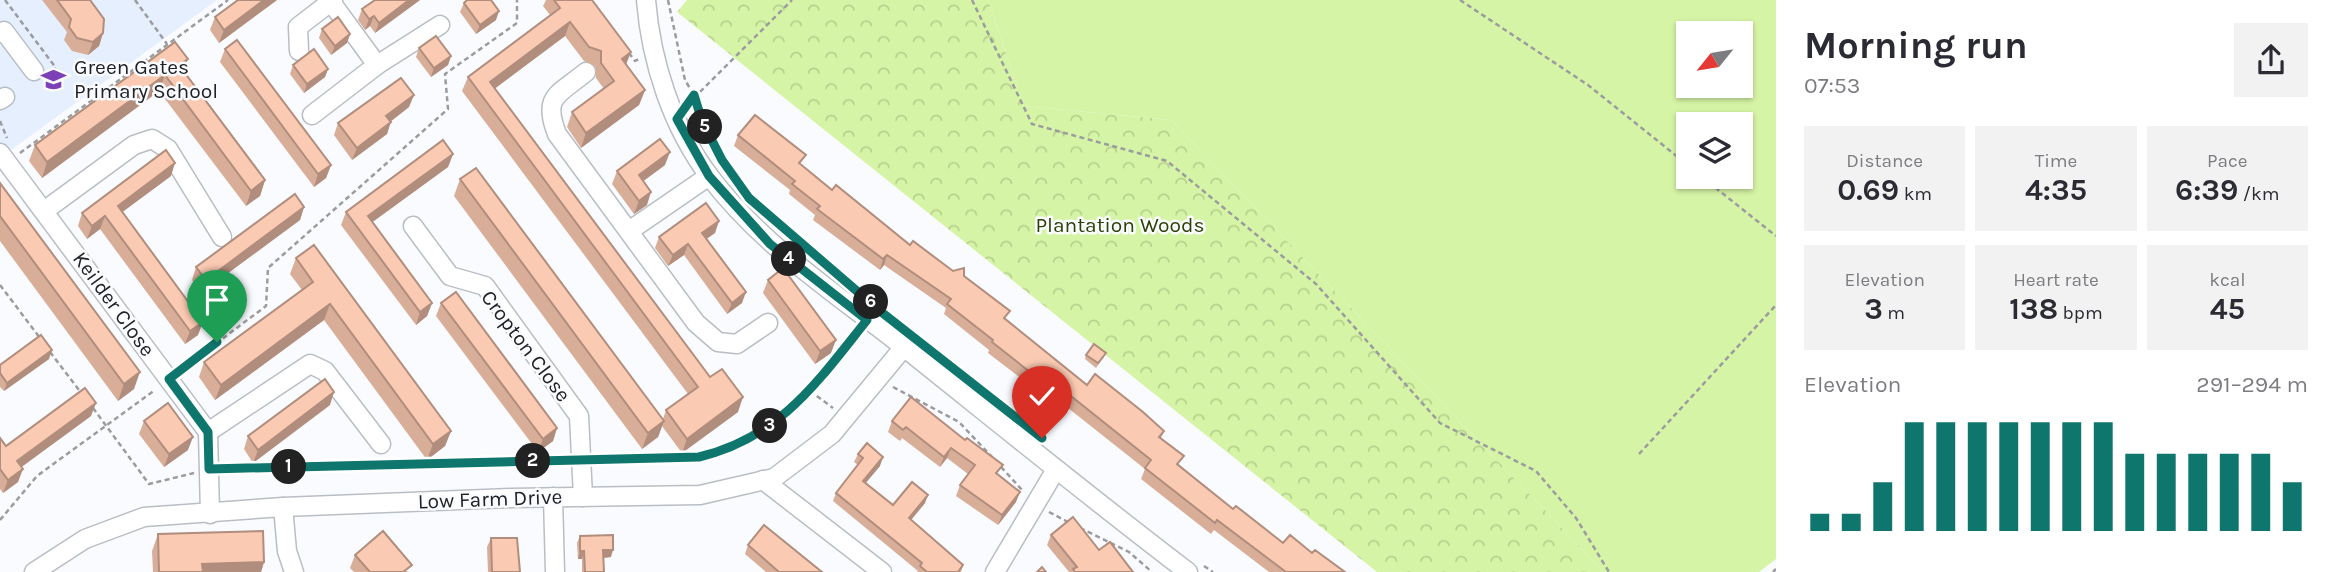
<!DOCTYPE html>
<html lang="en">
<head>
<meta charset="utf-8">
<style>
	:root { --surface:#fff; --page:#f2f2f3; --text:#2b2b33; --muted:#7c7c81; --accent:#0f766e }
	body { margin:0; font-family:Karla,sans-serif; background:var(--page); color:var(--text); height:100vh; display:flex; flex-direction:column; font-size:26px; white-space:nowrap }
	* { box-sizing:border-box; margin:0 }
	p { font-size:23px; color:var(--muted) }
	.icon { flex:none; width:38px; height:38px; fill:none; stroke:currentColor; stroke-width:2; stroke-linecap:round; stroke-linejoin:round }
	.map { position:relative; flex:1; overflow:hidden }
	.side { display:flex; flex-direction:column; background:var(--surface); width:560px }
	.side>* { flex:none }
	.needle { width:46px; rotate:240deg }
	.controls { position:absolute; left:1676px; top:21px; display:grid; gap:14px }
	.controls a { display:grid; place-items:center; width:77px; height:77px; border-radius:0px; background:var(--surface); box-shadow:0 2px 5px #0004; font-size:35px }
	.pin { position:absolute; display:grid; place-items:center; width:60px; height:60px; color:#fff; margin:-72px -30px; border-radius:50% 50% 50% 0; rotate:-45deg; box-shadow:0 0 7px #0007 }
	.pin .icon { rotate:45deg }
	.km { position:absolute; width:35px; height:35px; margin:-18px; border-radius:50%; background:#222; color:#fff; font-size:19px; line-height:35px; text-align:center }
	.round { display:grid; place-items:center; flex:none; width:74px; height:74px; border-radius:0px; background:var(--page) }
	.headline { display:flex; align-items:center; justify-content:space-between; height:119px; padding:0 28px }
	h1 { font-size:38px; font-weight:700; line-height:52px }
	.figures { display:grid; grid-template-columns:repeat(3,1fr); gap:10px; height:119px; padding:7px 28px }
	.figures div { display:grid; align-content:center; border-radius:0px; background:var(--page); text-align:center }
	.figures b { font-size:30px; font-weight:700 }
	.figures small { font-size:19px; font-weight:400 }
	.figures p { font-size:19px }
	.chart { height:196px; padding:14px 28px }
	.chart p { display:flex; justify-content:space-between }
	.chart svg { width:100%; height:126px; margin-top:7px; stroke:var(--accent); stroke-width:6 }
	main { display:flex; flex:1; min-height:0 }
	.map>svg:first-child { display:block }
</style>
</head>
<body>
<main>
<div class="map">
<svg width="1776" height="572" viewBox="0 0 1776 572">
	<defs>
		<pattern id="forest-crowns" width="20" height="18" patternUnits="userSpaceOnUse" patternTransform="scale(1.75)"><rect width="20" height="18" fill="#d6f4a5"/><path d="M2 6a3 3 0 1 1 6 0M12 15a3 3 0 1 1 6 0" fill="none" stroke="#b7d18e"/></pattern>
	</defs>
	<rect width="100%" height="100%" fill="#f9fbfe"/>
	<path fill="#e5effd" d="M0 0H217L0 158Z"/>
	<path fill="#d6f4a5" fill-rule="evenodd" d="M988 0H1776V559L1759 572H1604L1171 120 1024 106ZM1689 33H1741V86H1689ZM1689 124H1741V177H1689Z"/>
	<path fill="url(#forest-crowns)" d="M687 0H988L1024 106 1171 120 1604 572H1377L677 12Z"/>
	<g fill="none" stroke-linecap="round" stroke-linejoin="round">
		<defs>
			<g id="minor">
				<path d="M646 0C651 62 672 127 710 177 763 247 837 294 905 348 999 423 1092 499 1188 572"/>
				<path d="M331 2 377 65 440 25"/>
				<path d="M0 33 4 31 34 71"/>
				<path d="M299 51 298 27 333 0"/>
				<path d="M586 72C558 95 542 96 557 134L696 323 718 342 737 344 768 323"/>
				<path d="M0 100 5 97"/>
				<path d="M312 115 377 65"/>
				<path d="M0 153 208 432 210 514"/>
				<path d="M44 211 134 145 152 139 168 149 222 237"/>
				<path d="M413 226 450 276 485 286 579 416 583 497"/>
				<path d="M629 231 709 176"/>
				<path d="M208 432 310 364 325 371 381 444"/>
				<path d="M763 480 882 572"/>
				<path d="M553 497 555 572"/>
				<path d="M283 507 287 551 294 572"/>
				<path d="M34 572 85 539 144 517 283 507 512 498 700 495 774 478 832 434 904 347"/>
				<path d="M995 572 1055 471"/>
			</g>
		</defs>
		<use href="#minor" stroke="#b9bec5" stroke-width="21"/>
		<g stroke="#9a9c9f" stroke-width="2.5" stroke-dasharray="5 3.5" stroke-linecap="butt">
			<path d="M5 0 56 68 51 72"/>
			<path d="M135 0 167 44"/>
			<path d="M668 0 685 80 694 95 702 121 737 181"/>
			<path d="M972 0 1032 124 1167 161 1316 284 1440 423 1536 471 1576 518 1609 572"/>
			<path d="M1460 0 1588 85 1689 166"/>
			<path d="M629 53 635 61 639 59"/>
			<path d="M688 104 792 0"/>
			<path d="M0 121 7 138"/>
			<path d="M20 153 228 0"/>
			<path d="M1702 177 1776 236"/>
			<path d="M768 214 827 265"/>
			<path d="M0 285 40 338"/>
			<path d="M50 352 82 394"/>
			<path d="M182 369 266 306 268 268 448 109 445 74 517 23V0"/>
			<path d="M893 387 959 422 992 457"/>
			<path d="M810 391 833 408"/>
			<path d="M93 408 149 484 194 473"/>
			<path d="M1639 454 1776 305"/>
			<path d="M599 459C632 458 669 462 702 456 773 444 815 384 858 331"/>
			<path d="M1001 467 1023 491"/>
			<path d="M225 469 564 460"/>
			<path d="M1049 512 1068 522"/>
			<path d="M0 520 37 476 155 390"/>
			<path d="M1080 528 1129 552 1152 572"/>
			<path d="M1204 566 1213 572"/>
			<path d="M1773 572 1776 569"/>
		</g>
		<use href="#minor" stroke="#fff" stroke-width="18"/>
	</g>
	<g fill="#d8ae99">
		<path d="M42 0H90L103 33 99 46 88 55 72 51 64 40 67 32Z"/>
		<path d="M238 0H277L219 43 210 30 215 17Z"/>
		<path d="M375 0H420L375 33 370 26 365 30 358 20 362 9Z"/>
		<path d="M546 0H592L631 52 626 65 645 90 639 105 581 148 567 127 572 112 604 89 596 78 595 66 584 61 565 36 495 88 710 377 738 412 682 453 662 426 658 437 642 449 454 196 460 179 663 419 666 410 688 394 462 91 468 77 550 15 543 6Z"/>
		<path d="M464 3 496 20 476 34 460 12Z"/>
		<path d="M322 29 350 34 347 43 331 55 319 38Z"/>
		<path d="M175 42 183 71 265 180 260 196 246 206 159 91 42 178 29 161 35 145Z"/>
		<path d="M419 48 451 56 448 65 431 77 416 57Z"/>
		<path d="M225 49 331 165 326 178 314 187 220 62Z"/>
		<path d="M293 65 328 69 325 77 304 93 290 74Z"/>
		<path d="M409 107 390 122 387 134 352 160 334 135 338 123Z"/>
		<path d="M738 135 802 165 832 190 910 245 953 271 964 276 1006 320 1087 385 1164 431 1161 438 1180 466 1233 509 1283 543 1312 553 1345 572H1269L1214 530 1211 534 1141 479 1145 469 1063 404 1060 408 988 353 989 350 944 314 946 308 884 265 880 270 813 220 815 215 789 194 790 190 734 146Z"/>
		<path d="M453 154 448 167 372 222 432 303 427 316 416 325 341 225 346 212Z"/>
		<path d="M665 165 643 181 647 205 634 214 612 184 617 171Z"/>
		<path d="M171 176 122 212 198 335 185 344 100 229 87 239 78 226 82 213Z"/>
		<path d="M0 183 134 389 118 401 0 241Z"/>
		<path d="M304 207 300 220 201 293 192 280 196 267Z"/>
		<path d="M715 233 706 239 742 303 727 314 684 255 668 266 655 248 659 237Z"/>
		<path d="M296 258 451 431 445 446 427 460 324 320 215 400 199 377 204 362 302 290 290 274Z"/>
		<path d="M768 280 831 353 815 364 763 293Z"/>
		<path d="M441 303 557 428 553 441 538 452 436 316Z"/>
		<path d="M1086 355 1104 357 1096 368 1085 359Z"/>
		<path d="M49 359 4 391 0 387V365Z"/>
		<path d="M911 397 999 475 1016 502 998 525 956 496 960 485 968 474 947 458 940 467 902 438 900 441 888 432 892 421Z"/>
		<path d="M330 405 253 463 244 449 248 436Z"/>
		<path d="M91 416 21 467 18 482 3 493 0 489V438L6 446Z"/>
		<path d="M144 421 188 450 164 467 139 434Z"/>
		<path d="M858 454 880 466 865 483 893 505 925 503 911 520 963 565 961 572H917L918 571 833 501 836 493 858 465 854 462Z"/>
		<path d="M158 534 264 562 261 572H153L152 551Z"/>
		<path d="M1051 535 1099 550 1133 572H1069L1047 545Z"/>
		<path d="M580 536 611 557 604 558V572H582V559H578L577 543Z"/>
		<path d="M491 538 520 572H488L487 547Z"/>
		<path d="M748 545 822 572H766L745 554Z"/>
		<path d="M355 555 409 572H354L350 568Z"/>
	</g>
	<g fill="#b08d7d">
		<path d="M264 0H277L219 43 224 30Z"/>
		<path d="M409 0H420L375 33 379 23Z"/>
		<path d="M499 11 496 20 476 34 480 25Z"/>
		<path d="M374 16 370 26 365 30 369 19Z"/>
		<path d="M570 22 565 36 485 96 490 82Z"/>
		<path d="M103 33 99 46 88 55 93 42Z"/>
		<path d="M350 34 347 43 331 55 335 46Z"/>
		<path d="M631 52 625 66 622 59Z"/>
		<path d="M451 56 448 65 431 77 434 68Z"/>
		<path d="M188 59 182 74 179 65Z"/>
		<path d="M328 69 325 77 304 93 307 84Z"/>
		<path d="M165 75 159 91 42 178 47 162Z"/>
		<path d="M645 90 639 105 581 148 586 133Z"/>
		<path d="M414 95 409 107 382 128 386 116Z"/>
		<path d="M391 122 387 134 352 160 357 148Z"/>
		<path d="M670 152 665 165 634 188 639 175Z"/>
		<path d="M453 154 448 167 363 229 368 216Z"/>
		<path d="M175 163 171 176 113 219 118 206Z"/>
		<path d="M331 165 326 178 314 187 318 174Z"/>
		<path d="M265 180 260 196 246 206 251 191Z"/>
		<path d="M651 192 647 205 634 214 639 201Z"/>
		<path d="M304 207 300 220 201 293 206 280Z"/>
		<path d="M105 216 100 229 87 239 92 226Z"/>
		<path d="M719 221 715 233 698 245 702 233Z"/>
		<path d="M688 244 684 255 668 266 673 255Z"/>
		<path d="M887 255 884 265 880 270 883 259Z"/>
		<path d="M746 292 742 303 727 314 732 303Z"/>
		<path d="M432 303 427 316 416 325 420 312Z"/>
		<path d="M330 304 324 320 215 400 221 385Z"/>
		<path d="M203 322 198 335 185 344 190 331Z"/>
		<path d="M836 340 831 353 815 364 820 351Z"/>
		<path d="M52 350 49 359 4 391 7 383Z"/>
		<path d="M140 372 134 389 118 401 124 384Z"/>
		<path d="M334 392 330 405 253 463 258 450Z"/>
		<path d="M1067 393 1063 404 1060 408 1063 398Z"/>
		<path d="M743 397 738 412 682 453 687 439Z"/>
		<path d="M96 403 91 416 12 474 17 461Z"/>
		<path d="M664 421 658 437 642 449 648 433Z"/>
		<path d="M557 428 553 441 538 452 543 439Z"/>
		<path d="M451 431 445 446 427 460 433 444Z"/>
		<path d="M193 437 188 450 164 467 169 454Z"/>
		<path d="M951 448 947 458 940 467 944 457Z"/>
		<path d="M883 457 880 466 860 490 863 481Z"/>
		<path d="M23 469 18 482 3 493 8 480Z"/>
		<path d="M1020 492 1016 502 998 525 1002 515Z"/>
		<path d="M928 495 925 503 906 526 909 518Z"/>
		<path d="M603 550H613L611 557 601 558Z"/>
		<path d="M580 551H584L582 559H578Z"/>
		<path d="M264 562 261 572H200L202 564Z"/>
	</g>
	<g fill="#fbcab2" stroke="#b08d7d" stroke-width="2">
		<path d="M57 0H90L104 19 103 33 93 42 77 38 69 27 71 19Z"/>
		<path d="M238 0H264L224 30 215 17Z"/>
		<path d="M375 0H409L379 23 374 16 369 19 362 9Z"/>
		<path d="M467 0H491L499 11 480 25 464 3Z"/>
		<path d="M554 0H592L631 52 622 59 645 90 586 133 572 112 614 81 601 63V51L589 47 570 22 490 82 710 377 722 369 743 397 687 439 666 410 698 387 468 77 560 8Z"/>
		<path d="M338 17 350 34 335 46 322 29Z"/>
		<path d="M436 36 451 56 434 68 419 48Z"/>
		<path d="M237 40 331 165 318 174 225 49Z"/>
		<path d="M175 42 188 59 179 65 265 180 251 191 165 75 47 162 35 145Z"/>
		<path d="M314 49 328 69 307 84 293 65Z"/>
		<path d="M401 78 414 95 386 116 391 122 357 148 338 123Z"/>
		<path d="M755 115 806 155 799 163 832 190 836 185 910 245 913 241 953 271 964 268V276L1010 311 1004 318 1087 385 1095 374 1143 412 1164 431 1159 437 1184 456 1177 464 1233 509 1236 506 1283 543 1290 535 1312 553 1315 550 1345 572H1286L1217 520 1215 523 1145 468 1151 460 1067 393 1063 398 992 342 993 340 947 304 951 299 887 255 883 259 817 209 820 206 792 184 795 181 738 135Z"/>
		<path d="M660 139 670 152 639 175 651 192 639 201 617 171Z"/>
		<path d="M443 140 453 154 368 216 432 303 420 312 346 212Z"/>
		<path d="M166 150 175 163 118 206 203 322 190 331 105 216 92 226 82 213Z"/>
		<path d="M476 168 664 421 648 433 460 179Z"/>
		<path d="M0 183 140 372 124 384 0 216Z"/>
		<path d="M295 194 304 207 206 280 196 267Z"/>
		<path d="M706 203 719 221 702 233 746 292 732 303 688 244 673 255 659 237Z"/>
		<path d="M314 245 451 431 433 444 330 304 221 385 204 362 313 282 296 258Z"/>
		<path d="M783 268 836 340 820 351 768 280Z"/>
		<path d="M456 292 557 428 543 439 441 303Z"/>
		<path d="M41 335 52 350 7 383 0 373V365Z"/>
		<path d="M1094 344 1106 353 1098 363 1086 355Z"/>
		<path d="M325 379 334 392 258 450 248 436Z"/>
		<path d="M85 388 96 403 17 461 23 469 8 480 0 469V438L6 446Z"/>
		<path d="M911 397 965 440 967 438 1003 465 996 473 1020 492 1002 515 960 485 975 465 951 448 944 457 906 427 903 430 892 421Z"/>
		<path d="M168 403 193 437 169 454 144 421Z"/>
		<path d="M867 443 883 457 863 481 893 505 912 482 928 495 909 518 963 565 958 572H927L920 566 922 563 836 493 863 458 858 454Z"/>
		<path d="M1073 517 1099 550 1110 542 1133 572H1075L1073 569 1077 567 1051 535Z"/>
		<path d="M764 525 822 572H779L748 545Z"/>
		<path d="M263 531 264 562 202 564 203 572H159L158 534Z"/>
		<path d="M383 531 412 565 403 572H370L355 555Z"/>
		<path d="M613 535V550H603L604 572H585L584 551H580V536Z"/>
		<path d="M491 538H517L520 572H492Z"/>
		<path d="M1042 567 1046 572H1037Z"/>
	</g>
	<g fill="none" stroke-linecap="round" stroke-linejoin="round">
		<defs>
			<path id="route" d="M217 342 169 379 208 432 209 469 699 457C780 438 818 381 867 320L770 244 709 176 677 119 694 95 702 121 722 160 749 198 880 311 1042 438"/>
		</defs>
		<use href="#route" stroke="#fff" stroke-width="14"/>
		<use href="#route" stroke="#0f766e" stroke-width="9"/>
	</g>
	<defs>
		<symbol id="school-bare" viewBox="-9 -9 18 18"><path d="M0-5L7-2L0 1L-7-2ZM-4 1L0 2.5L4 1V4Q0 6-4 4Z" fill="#7d41b7" stroke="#f9fbfe" stroke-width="2.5" paint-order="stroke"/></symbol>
	</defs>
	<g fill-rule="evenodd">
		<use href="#school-bare" x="36" y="62" width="35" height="35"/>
	</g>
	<g text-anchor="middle" stroke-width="5" stroke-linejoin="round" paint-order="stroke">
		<g font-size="21" fill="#202225" stroke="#f9fbfe" text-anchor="start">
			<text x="74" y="74">Green Gates<tspan x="74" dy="24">Primary School</tspan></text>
		</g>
		<g font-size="21" fill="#2f4005" stroke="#f9fbfe">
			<text x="1120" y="232">Plantation Woods</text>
		</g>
		<g font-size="21" fill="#202225" stroke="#f9fbfe">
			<text transform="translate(114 304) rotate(54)" y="7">Keilder Close</text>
			<text transform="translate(526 346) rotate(53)" y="7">Cropton Close</text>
			<text transform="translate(490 499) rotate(-2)" y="7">Low Farm Drive</text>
		</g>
	</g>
</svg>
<div class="controls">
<a><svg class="needle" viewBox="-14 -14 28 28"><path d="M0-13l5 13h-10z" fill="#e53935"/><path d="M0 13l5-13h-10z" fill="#7c7c81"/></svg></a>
<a><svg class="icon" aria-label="layers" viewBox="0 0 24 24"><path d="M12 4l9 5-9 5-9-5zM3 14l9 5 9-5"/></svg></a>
</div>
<div class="pin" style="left:217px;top:342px;background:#1e9e55"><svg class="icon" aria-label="arrive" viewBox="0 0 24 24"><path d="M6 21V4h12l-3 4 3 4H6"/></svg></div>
<div class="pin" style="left:1042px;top:438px;background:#d93025"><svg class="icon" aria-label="check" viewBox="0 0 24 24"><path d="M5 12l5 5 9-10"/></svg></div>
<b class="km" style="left:289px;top:467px">1</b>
<b class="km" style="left:533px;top:461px">2</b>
<b class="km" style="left:770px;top:426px">3</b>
<b class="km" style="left:789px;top:259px">4</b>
<b class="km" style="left:705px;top:127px">5</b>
<b class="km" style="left:871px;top:302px">6</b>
</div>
<section class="side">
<div class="headline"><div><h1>Morning run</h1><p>07:53</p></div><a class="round"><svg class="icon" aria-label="share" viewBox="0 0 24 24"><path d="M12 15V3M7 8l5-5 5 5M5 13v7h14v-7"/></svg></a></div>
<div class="figures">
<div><p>Distance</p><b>0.69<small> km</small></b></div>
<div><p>Time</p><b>4:35</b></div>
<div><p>Pace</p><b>6:39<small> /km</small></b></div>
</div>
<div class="figures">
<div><p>Elevation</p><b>3<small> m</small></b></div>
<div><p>Heart rate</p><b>138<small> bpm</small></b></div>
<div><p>kcal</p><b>45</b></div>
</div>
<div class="chart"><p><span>Elevation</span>291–294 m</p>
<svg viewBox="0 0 160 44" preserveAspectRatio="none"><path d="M5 44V38M15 44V38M25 44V27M35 44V6M45 44V6M55 44V6M65 44V6M75 44V6M85 44V6M95 44V6M105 44V17M115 44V17M125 44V17M135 44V17M145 44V17M155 44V27"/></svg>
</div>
</section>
</main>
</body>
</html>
